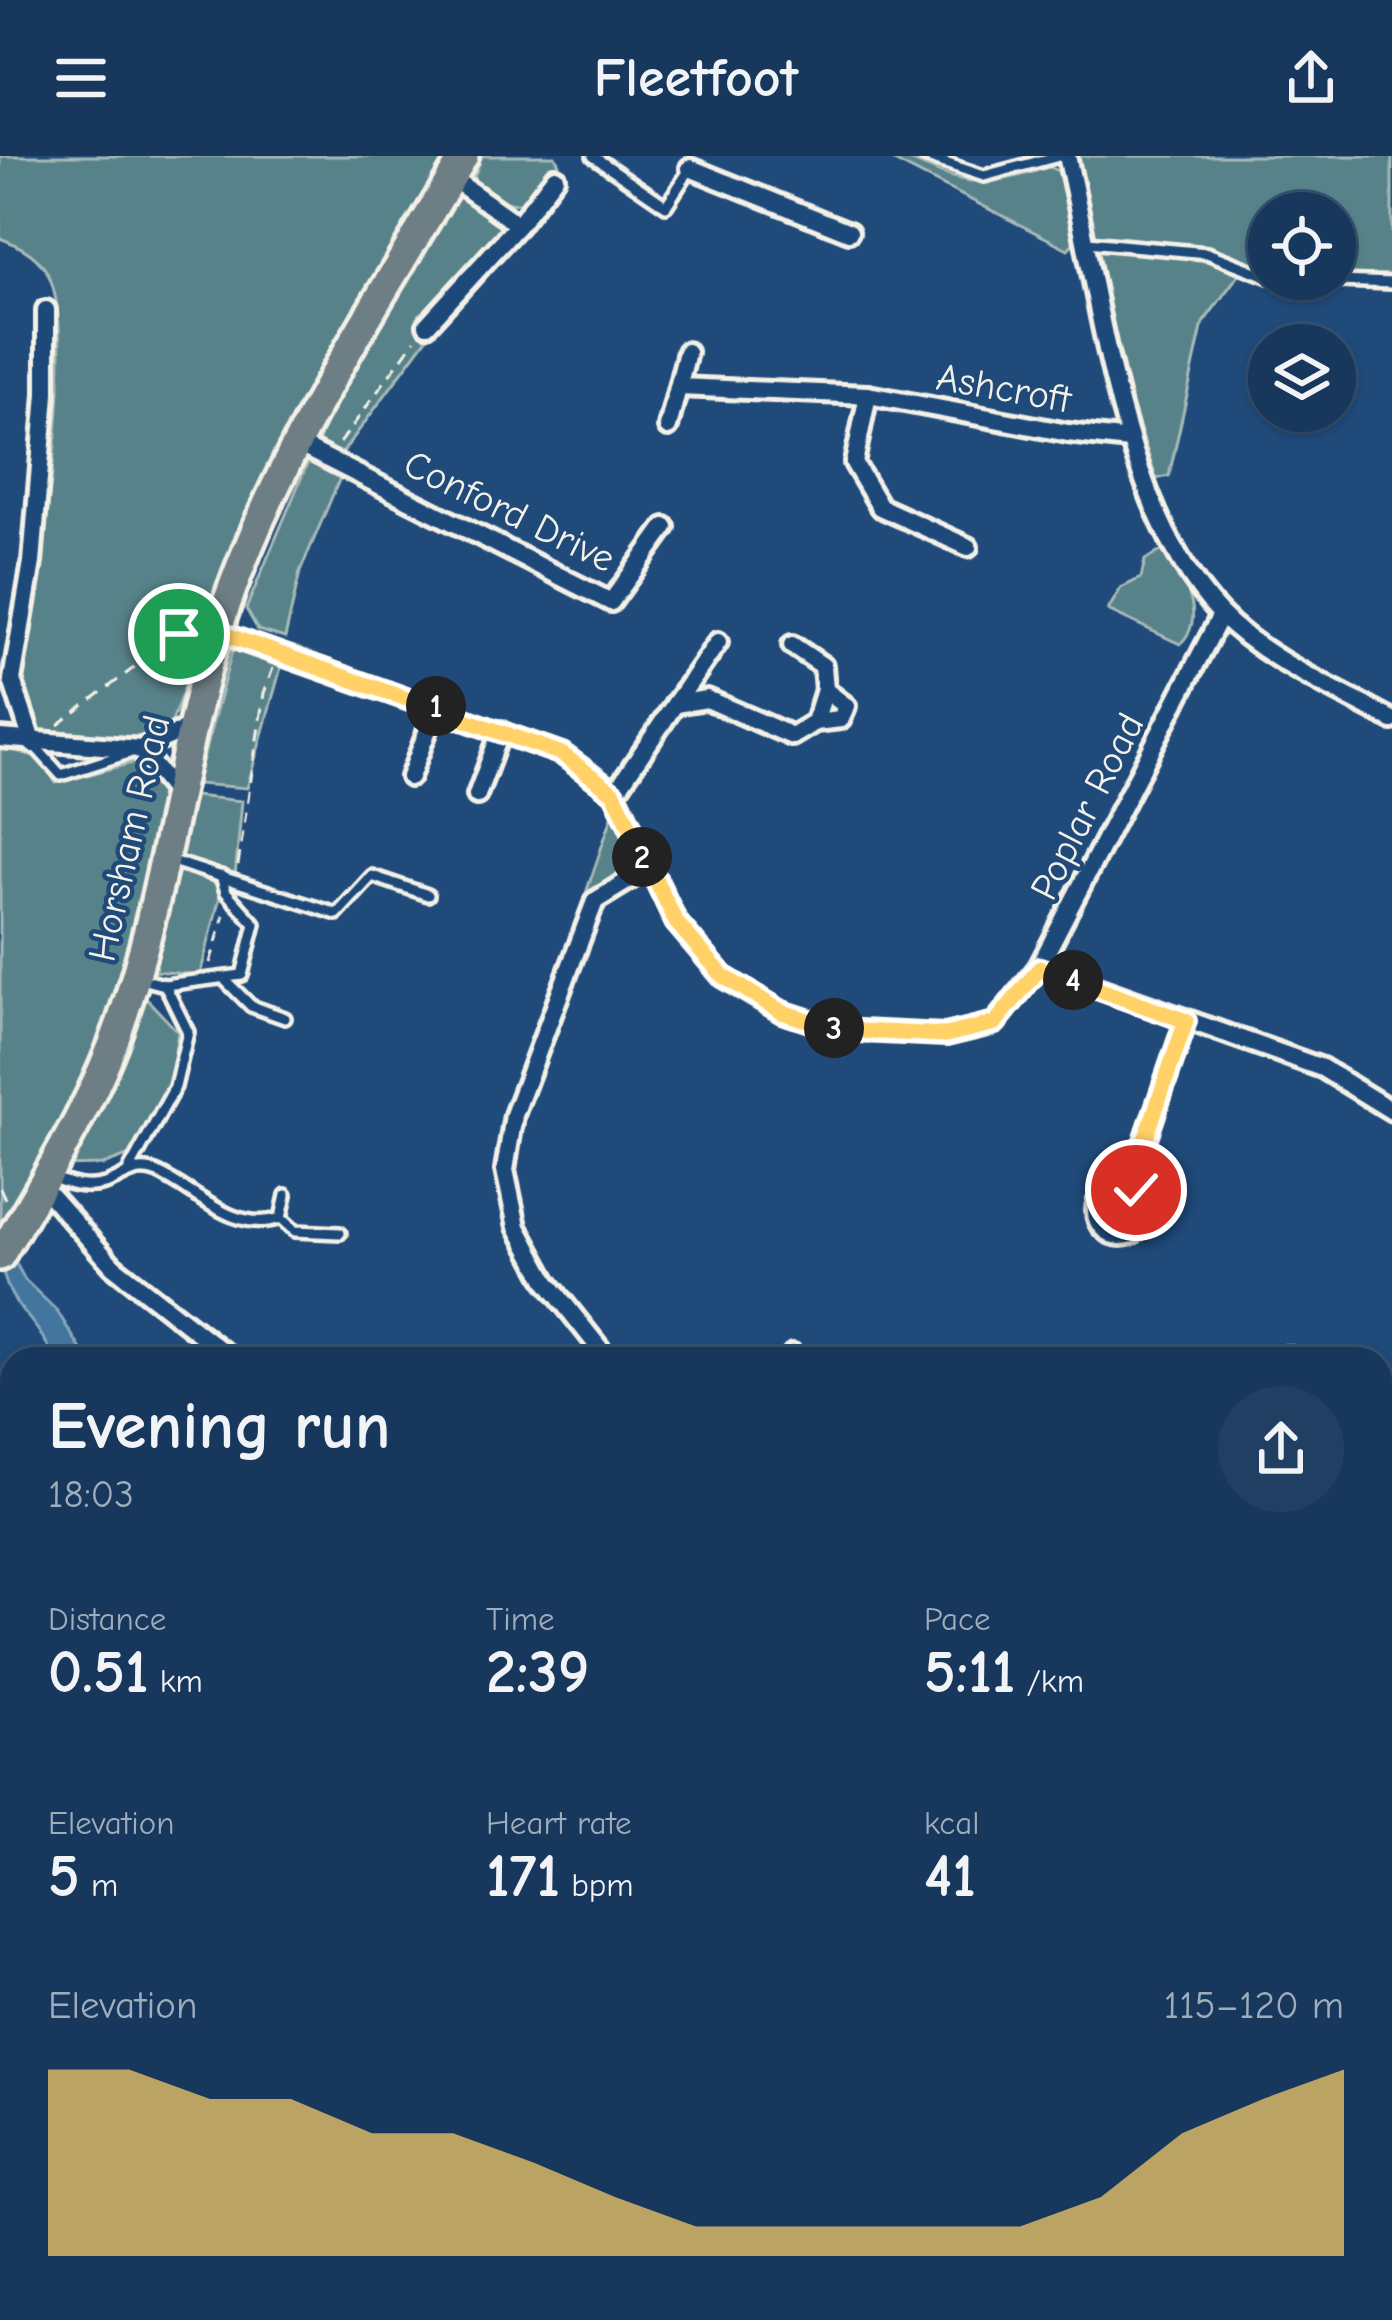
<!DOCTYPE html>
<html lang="en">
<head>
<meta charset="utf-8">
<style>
	:root { --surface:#17385c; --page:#203f62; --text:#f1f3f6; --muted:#9eacbb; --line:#365272; --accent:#ffd166 }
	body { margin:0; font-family:"Comic Neue",sans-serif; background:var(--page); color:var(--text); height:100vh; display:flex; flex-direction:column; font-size:45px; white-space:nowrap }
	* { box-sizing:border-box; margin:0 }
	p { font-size:39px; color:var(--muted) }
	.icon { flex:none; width:66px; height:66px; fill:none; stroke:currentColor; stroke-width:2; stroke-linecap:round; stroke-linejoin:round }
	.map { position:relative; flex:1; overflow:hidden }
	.sheet { position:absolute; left:0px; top:1191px; width:1392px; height:975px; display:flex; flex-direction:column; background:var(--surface); border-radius:36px 36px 0 0; box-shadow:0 3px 9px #0004,0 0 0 3px var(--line) }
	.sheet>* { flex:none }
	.controls { position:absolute; left:1248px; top:36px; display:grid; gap:24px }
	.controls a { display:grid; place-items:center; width:108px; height:108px; border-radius:50%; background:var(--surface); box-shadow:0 3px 9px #0004,0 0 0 3px var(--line); font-size:60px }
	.pin { position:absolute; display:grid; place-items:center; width:102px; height:102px; color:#fff; margin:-51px; border:6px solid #fff; border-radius:50%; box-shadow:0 3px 12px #0007 }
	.km { position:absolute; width:60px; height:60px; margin:-30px; border-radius:50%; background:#222; color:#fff; font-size:33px; line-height:60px; text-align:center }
	.round { display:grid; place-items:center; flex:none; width:126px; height:126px; border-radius:63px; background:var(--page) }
	.head { display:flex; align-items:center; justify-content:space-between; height:204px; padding:0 48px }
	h1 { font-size:66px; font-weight:600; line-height:90px }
	.stats { display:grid; grid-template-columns:repeat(3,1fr); gap:18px; height:204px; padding:12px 48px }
	.stats div { display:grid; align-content:center }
	.stats b { font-size:60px; font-weight:600 }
	.stats small { font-size:33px; font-weight:400 }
	.stats p { font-size:33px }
	.chart { height:336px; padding:24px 48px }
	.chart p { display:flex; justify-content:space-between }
	.chart svg { width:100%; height:216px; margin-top:12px; fill:var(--accent); opacity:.7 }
	header { display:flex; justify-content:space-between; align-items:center; height:156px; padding:0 48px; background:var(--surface); font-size:54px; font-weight:600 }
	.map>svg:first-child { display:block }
</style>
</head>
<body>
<header><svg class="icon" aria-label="menu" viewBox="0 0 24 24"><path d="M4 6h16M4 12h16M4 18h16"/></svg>Fleetfoot<svg class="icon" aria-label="share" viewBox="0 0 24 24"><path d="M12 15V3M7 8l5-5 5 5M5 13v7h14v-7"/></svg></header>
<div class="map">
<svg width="1392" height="2164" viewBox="0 0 1392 2164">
	<rect width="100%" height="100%" fill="#1f4a7a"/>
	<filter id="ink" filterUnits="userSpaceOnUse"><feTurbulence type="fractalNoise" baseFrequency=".00833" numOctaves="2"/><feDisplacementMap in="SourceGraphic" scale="24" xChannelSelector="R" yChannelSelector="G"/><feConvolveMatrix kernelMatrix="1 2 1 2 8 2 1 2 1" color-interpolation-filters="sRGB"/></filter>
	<g filter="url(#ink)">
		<path fill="#365680" d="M12 2091V2154H184L187 2164H0V2095Z"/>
		<g fill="#598289" stroke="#a6bab8" stroke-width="3">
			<path d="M0 0H451L229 410 171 568 153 581 39 579C31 564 22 546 21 527 17 488 33 446 39 408 49 349 77 159 45 113 34 97 18 89 0 82Z"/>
			<path d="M482 0H555L559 8C527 53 520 60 472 27Z"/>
			<path d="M884 0C912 0 929 15 956 22 988 31 1017 21 1049 11L1058 15 1075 85 1068 93Z"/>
			<path d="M1077 0H1392V119L1335 118V57H1269V113L1193 88 1102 84 1093 80Z"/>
			<path d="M466 40 499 64 500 79 440 146 420 158V169L431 177 340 300 317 290 327 261 457 41Z"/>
			<path d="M1096 93 1208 102 1242 114 1203 167 1169 320 1156 323 1132 248Z"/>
			<path d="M315 304 342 317 300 416 285 482 258 474 246 453 308 306Z"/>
			<path d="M1165 393C1182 420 1209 461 1180 488L1108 454 1121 432 1141 422 1145 404Z"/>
			<path d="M233 492 282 508 247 632 196 628Z"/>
			<path d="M0 590 40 602 56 627 140 605 165 636 129 801 98 901 0 1078Z"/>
			<path d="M194 640 242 645 235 721 177 703Z"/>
			<path d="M614 655 632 701 622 717 586 737Z"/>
			<path d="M177 714 223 729 200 819 153 815Z"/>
			<path d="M144 840 178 876 170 927 138 996 103 1009 63 1010 109 932Z"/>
			<path d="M0 1802H12V2091L0 2095Z"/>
			<path d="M1392 1904V2164L1286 2163 1290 2154H1380V1934Z"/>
			<path d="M184 2154H504L514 2164H187Z"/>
			<path d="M625 2154H841L809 2164H636Z"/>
		</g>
		<path fill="#42769f" stroke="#89a7bc" stroke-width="3" d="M0 1078 25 1124 57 1155 87 1203H55C26 1143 0 1155 0 1078Z"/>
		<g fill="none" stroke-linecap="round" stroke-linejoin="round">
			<g stroke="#89a7bc" stroke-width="6">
				<path d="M709 2154 717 2164"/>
				<path d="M785 2164 809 2154"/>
			</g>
			<path stroke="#42769f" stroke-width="18" d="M870 2154 882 2164"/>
			<defs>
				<g id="service">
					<path d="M593 0 666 50 690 13"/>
					<path d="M924 0 984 20 1059 0"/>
					<path d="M1088 86 1207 97 1269 121"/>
					<path d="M1285 123 1392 127"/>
					<path d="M33 588 61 619 129 597"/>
					<path d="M169 704 337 758 372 720 428 739"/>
					<path d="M141 823 165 829 242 819 255 768 226 736 221 720"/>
					<path d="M226 825 251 850 285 862"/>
					<path d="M129 1014 175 931 188 876 165 829"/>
					<path d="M49 1021C68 1027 84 1034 105 1028 124 1022 136 1007 158 1017 197 1035 234 1078 281 1062L286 1039"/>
					<path d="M281 1062 295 1075 340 1077"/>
				</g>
				<g id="minor">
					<path d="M1067 0C1100 138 1120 352 1220 457 1265 504 1336 533 1392 564"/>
					<path d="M690 12 849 76"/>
					<path d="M518 69 555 21"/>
					<path d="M427 169 518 69 452 22"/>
					<path d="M679 231 868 239 1068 277 1129 284"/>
					<path d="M868 239 854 307 880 351 968 391"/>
					<path d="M668 271 687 196"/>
					<path d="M300 289 611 446 665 371"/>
					<path d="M217 476 562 598 615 637 676 766 723 821 782 856 838 874 946 879 995 867 1039 811 1221 459"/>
					<path d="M792 489 823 510 825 534"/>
					<path d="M675 548 718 486"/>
					<path d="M0 582 140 593 193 570"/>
					<path d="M33 588 12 524 32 406 46 238V154"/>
					<path d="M140 593 177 639"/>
					<path d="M410 621 437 550"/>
					<path d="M615 637 675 548 707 543 792 580 815 566 825 534 846 550 841 563 815 566"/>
					<path d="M477 639 501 575"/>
					<path d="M1039 811 1322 912 1392 955"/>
					<path d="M42 1030 113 1110 232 1203"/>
					<circle cx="1121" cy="1055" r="25"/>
					<path d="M1129 1031 1186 865"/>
					<path d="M793 1198 794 1203"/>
					<path d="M608 1203 547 1126 517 1071 505 1014 514 959 595 745 647 713"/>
					<path d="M1287 1203V1200"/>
					<path d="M1380 1398 1392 1401"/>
					<path d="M1380 1870 1392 1839"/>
					<path d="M1273 2164 1276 2154"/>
				</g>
				<path id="primary" d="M0 1100C44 1024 92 950 121 866 165 740 178 604 217 477 270 306 375 152 464 0"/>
			</defs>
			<use href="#service" stroke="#f4f1e8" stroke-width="18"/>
			<use href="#minor" stroke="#f4f1e8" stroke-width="26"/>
			<use href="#primary" stroke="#f4f1e8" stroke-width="36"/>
			<g stroke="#f4f1e8" stroke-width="3" stroke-dasharray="12 9" stroke-linecap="butt">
				<path d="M340 287 415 184"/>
				<path d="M58 569 179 478 192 477"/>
				<path d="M238 709 264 537 273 512"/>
				<path d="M210 807 224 759"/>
				<path d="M0 1032 6 1045"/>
				<path d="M0 1541 12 1551"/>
				<path d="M566 2154 573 2164"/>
				<path d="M697 2154 705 2164"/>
			</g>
			<use href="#service" stroke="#1f4a7a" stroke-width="9"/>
			<use href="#minor" stroke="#1f4a7a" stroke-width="16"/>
			<use href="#primary" stroke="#6d7e84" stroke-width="27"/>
		</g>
	</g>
	<g fill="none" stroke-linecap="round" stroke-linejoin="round" filter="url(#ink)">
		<defs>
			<path id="route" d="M179 478 218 476 562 598 614 637 676 766 723 820 782 856 838 874 946 879 995 867 1040 812 1186 865 1129 1031 1136 1034"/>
		</defs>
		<use href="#route" stroke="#fff" stroke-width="24"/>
		<use href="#route" stroke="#ffd166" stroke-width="15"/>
	</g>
	<g text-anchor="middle" stroke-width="9" stroke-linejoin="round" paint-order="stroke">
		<g font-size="39" fill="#f4f1e8" stroke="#1f4a7a">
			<text transform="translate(1004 231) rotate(10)" y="14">Ashcroft</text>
			<text transform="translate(510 354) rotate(26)" y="14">Conford Drive</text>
			<text transform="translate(1086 650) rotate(-63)" y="14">Poplar Road</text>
			<text transform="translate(128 682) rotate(-77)" y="14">Horsham Road</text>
		</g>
	</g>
</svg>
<div class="controls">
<a><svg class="icon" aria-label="locate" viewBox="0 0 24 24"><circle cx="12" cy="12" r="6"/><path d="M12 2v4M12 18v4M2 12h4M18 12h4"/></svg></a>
<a><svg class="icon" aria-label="layers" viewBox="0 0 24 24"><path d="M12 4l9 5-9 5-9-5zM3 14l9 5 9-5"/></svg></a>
</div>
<div class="pin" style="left:179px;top:478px;background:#1e9e55"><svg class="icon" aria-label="arrive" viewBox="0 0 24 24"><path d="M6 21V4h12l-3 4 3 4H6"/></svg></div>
<div class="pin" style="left:1136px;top:1034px;background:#d93025"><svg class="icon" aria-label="check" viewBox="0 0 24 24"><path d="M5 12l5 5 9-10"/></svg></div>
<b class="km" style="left:436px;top:550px">1</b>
<b class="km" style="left:642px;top:701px">2</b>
<b class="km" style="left:834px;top:872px">3</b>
<b class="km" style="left:1073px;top:824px">4</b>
<section class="sheet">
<div class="head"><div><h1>Evening run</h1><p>18:03</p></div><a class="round"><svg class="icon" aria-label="share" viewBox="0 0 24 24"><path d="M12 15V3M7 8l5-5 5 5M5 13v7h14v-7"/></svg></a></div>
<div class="stats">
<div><p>Distance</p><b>0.51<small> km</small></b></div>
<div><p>Time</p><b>2:39</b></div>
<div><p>Pace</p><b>5:11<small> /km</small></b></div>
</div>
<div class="stats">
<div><p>Elevation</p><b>5<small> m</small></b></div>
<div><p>Heart rate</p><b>171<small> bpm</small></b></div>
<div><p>kcal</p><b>41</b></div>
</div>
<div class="chart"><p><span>Elevation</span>115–120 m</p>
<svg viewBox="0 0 160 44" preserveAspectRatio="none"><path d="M0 44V6L10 6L20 12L30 12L40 19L50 19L60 25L70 32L80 38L90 38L100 38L110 38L120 38L130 32L140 19L150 12L160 6V44z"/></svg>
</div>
</section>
</div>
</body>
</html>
